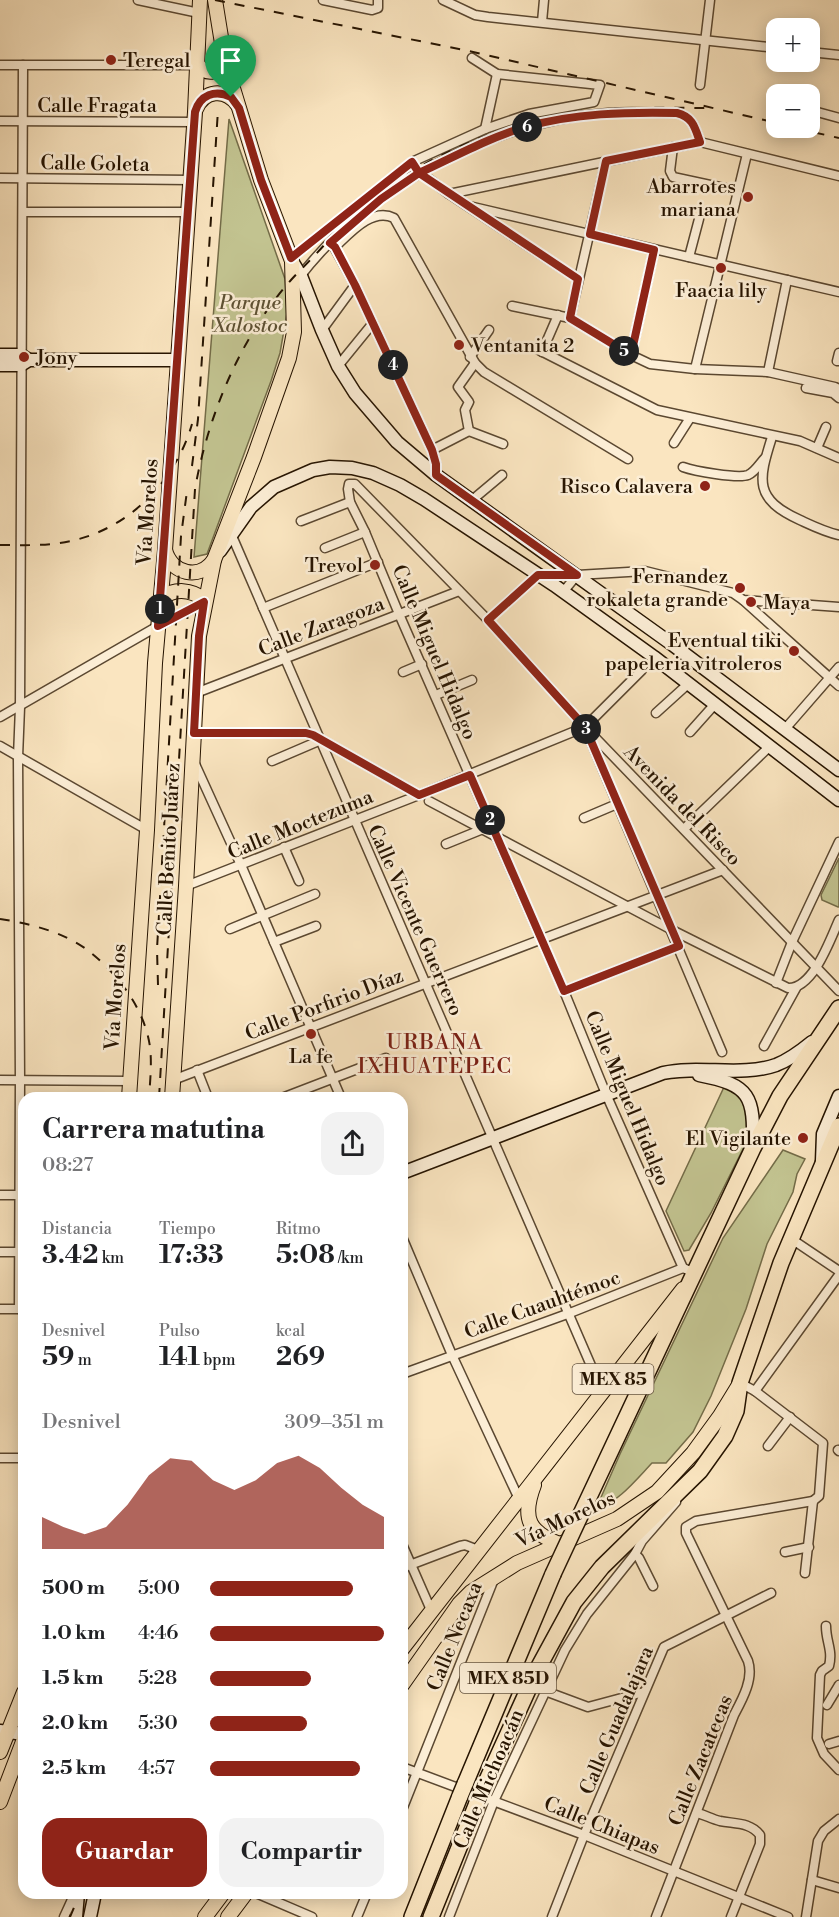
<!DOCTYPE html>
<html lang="es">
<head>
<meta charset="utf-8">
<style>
	:root { --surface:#fff; --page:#f2f2f2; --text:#202124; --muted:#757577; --accent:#8f2418 }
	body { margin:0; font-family:"Libre Bodoni",serif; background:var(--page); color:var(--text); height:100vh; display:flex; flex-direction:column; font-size:22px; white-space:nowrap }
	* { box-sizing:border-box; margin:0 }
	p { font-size:20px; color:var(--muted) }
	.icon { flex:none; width:33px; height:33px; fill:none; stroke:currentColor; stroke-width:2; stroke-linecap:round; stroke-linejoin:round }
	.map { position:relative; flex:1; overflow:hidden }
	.panel { position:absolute; left:18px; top:1092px; width:390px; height:807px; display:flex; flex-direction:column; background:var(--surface); border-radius:18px; box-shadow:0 3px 15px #0003 }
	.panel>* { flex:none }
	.buttons { position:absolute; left:766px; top:18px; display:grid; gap:12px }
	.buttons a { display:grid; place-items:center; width:54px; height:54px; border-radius:12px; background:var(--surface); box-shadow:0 3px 15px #0003; font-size:30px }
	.pin { position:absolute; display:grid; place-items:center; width:51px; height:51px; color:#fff; margin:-62px -26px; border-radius:50% 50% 50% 0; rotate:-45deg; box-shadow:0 0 6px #0007 }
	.pin .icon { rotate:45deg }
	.km { position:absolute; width:30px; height:30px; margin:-15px; border-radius:50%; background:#222; color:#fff; font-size:16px; line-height:30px; text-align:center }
	.round { display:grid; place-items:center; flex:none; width:63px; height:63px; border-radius:18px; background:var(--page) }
	.overview { display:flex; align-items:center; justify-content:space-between; height:102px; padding:0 24px }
	h1 { font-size:27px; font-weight:800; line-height:45px }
	.stats { display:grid; grid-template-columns:repeat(3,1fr); gap:9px; height:102px; padding:6px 24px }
	.stats div { display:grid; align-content:center }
	.stats b { font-size:26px; font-weight:800 }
	.stats small { font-size:16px; font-weight:400 }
	.stats p { font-size:16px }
	.chart { height:168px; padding:12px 24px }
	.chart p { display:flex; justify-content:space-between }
	.chart svg { width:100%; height:108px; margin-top:6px; fill:var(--accent); opacity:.7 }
	.button { display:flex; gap:12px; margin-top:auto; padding:12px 24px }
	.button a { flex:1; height:69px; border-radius:18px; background:var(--accent); color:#fff; font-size:24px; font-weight:800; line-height:69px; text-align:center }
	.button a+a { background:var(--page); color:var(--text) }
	ul { padding:0 24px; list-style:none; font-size:20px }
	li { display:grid; grid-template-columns:96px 72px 1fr; align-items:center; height:45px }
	li i { height:15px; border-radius:8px; background:var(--accent) }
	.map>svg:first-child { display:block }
</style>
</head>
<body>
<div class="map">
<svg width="839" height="1917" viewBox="0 0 839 1917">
	<rect width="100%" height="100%" fill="#fae5c0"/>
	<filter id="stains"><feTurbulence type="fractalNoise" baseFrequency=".00333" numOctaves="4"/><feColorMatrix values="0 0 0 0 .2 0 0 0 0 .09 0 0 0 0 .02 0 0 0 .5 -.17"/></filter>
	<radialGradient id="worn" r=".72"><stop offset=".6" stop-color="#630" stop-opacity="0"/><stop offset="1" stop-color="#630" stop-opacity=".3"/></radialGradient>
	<g fill="#c2c390" stroke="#746c48" stroke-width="1.5">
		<path d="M229 119 285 279 287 313 280 353 271 381 207 554 194 557Z"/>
		<path d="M839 858V907H838L822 900 821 895Z"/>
		<path d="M725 1085 741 1092 752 1131 711 1213 689 1250 684 1251 666 1211Z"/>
		<path d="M783 1150 805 1159 797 1174 793 1192 767 1244 746 1309 711 1396 693 1432 666 1463H652C634 1482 619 1501 595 1511L620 1454 723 1238Z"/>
	</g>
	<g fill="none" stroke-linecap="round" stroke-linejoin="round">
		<defs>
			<g id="street">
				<path d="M138 0 199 13"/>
				<path d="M323 0 372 10 378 8V0"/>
				<path d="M443 0 475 15 488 17 777 48"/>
				<path d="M542 22 544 0"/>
				<path d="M810 52 839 55"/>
				<path d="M0 65H198"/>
				<path d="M700 85 710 0"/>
				<path d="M810 110 839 118"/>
				<path d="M0 121 194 122"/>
				<path d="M485 129 497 74"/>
				<path d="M673 147 670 171 673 177 738 191"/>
				<path d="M417 170 449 194 578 279"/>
				<path d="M0 178 191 180"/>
				<path d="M449 194 700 142 839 176"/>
				<path d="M469 206 839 292"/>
				<path d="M23 212H188"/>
				<path d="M333 245 355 285 432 450 436 464V475"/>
				<path d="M335 247C350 233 372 207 394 218L475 363 484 372 628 459"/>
				<path d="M689 257 699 219"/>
				<path d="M291 258 412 162 485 129 529 114 594 102 600 85 497 74 472 58"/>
				<path d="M298 279C369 186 492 121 608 113 631 111 654 113 677 113 693 117 695 128 700 142"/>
				<path d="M512 306 570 318 631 355 650 364 695 369 768 372 835 387 839 389"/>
				<path d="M570 318 606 161"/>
				<path d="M322 330 355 285"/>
				<path d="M537 349 657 410 800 441 839 458"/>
				<path d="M542 352 558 315"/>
				<path d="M839 353 837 361H839"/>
				<path d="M631 355 654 250"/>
				<path d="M470 357 489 330"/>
				<path d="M338 366 373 323"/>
				<path d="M695 369 747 154"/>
				<path d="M768 372 787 280"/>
				<path d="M806 388 833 393 839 398"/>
				<path d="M469 431 465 410 469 402 458 387 475 363"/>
				<path d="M469 431 503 444"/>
				<path d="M772 437C758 481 754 499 800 520 813 526 825 532 839 535"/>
				<path d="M674 443 690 418"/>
				<path d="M817 448 826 427"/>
				<path d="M432 450 469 431"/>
				<path d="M683 467C694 471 738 479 748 475 755 472 760 463 765 458"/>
				<path d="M471 501 502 475"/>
				<path d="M301 521 350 502"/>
				<path d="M230 534 232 536 602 1391"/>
				<path d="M325 548 365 532"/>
				<path d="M563 592 577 575"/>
				<path d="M743 600 839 686"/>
				<path d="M263 608 378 562"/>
				<path d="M488 620 538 575H577L645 571 733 593 743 600 839 607"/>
				<path d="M403 672 422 664"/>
				<path d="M196 693 459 591"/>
				<path d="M436 695 472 680"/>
				<path d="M656 713 688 684"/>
				<path d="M0 717 158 626 204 602"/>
				<path d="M785 729 839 667"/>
				<path d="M587 732 722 1052"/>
				<path d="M690 732 715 704"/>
				<path d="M194 733H306L313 735 419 795"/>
				<path d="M0 746 147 830"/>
				<path d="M272 761 321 740"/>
				<path d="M195 764 241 865 341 1098"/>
				<path d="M429 801 672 930 788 988C813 989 830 940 839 920"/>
				<path d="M584 818 617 804"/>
				<path d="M684 829 770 746"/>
				<path d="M446 844 483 829"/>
				<path d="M284 847 299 881"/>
				<path d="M186 886 419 795 585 727 642 670"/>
				<path d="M230 929 315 894"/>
				<path d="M274 942 316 926"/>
				<path d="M776 983 792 942 839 842"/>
				<path d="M564 991 679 946"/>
				<path d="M764 1046 796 988"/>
				<path d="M197 1070 208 1098"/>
				<path d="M0 1080 129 1081"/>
				<path d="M173 1080 723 870"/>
				<path d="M282 1098 386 1058"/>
				<path d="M0 1195H24"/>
				<path d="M402 1237 452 1355 519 1499"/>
				<path d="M790 1238 839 1271"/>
				<path d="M0 1252H24"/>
				<path d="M683 1268 606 1094 564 991 399 614 365 532 350 502 348 489 349 484H355L488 620 585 727 839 991"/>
				<path d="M0 1309H24"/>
				<path d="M19 1309 20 1080 18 757 20 707 23 65"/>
				<path d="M402 1374 570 1313 683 1268 688 1270"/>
				<path d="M740 1383 755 1391 823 1443 819 1496 813 1501 805 1573"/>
				<path d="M755 1391 839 1275"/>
				<path d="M768 1446 790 1417"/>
				<path d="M838 1450 839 1451"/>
				<path d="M0 1458H24"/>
				<path d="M402 1544 431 1610"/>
				<path d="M785 1552 809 1547"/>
				<path d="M635 1554 639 1558 653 1586"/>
				<path d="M402 1568 460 1546 465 1545 478 1550"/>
				<path d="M826 1626C826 1642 833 1650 829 1666L822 1671 820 1675 817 1738 824 1754 839 1770"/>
				<path d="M545 1691 588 1707 644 1692"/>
				<path d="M827 1705 839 1685"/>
				<path d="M829 1744 839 1741"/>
				<path d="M402 1767 584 1835 788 1917"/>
				<path d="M402 1810 494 1579"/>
				<path d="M697 1813C705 1815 712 1819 720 1821 735 1824 750 1822 760 1835V1844L731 1917"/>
				<path d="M812 1880 839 1888"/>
				<path d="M256 1893 312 1917"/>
				<path d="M64 1917 75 1893"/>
				<path d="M357 1917 367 1893"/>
				<path d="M449 1917 494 1801 565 1650 587 1614 635 1554 642 1541 676 1502"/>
				<path d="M552 1917 584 1835 664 1647 771 1593"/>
				<path d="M656 1917 734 1715C742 1700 754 1679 748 1661L686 1533V1527L696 1521 813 1501"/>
				<path d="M806 1917 818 1841 824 1831 839 1819"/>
			</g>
			<g id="secondary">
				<path d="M292 261 301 276 322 330 338 366 355 393 397 442 436 475 673 645 839 770"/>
				<path d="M0 355H21L29 360"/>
				<path d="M0 365H21L29 360H177"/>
				<path d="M220 551 251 507 274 487 313 470 330 467 352 468 373 473 400 485 424 499 554 585 654 657 839 800"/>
				<path d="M699 1075C751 1085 754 1096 753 1147"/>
				<path d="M822 1161 823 1134 839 1096"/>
				<path d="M402 1173 663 1073C699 1065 742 1077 776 1065 789 1060 801 1051 812 1042"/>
				<path d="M0 1731 24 1734"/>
				<path d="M76 1917 78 1893"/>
				<path d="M90 1917 95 1893"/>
			</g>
			<g id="primary">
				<path d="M198 65C206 75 218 74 225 62"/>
				<path d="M196 109C204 90 225 88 237 104"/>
				<path d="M165 550C171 574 200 581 214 560"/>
				<path d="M161 598C175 588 191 589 205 600"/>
				<path d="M129 1098 147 830 155 663 165 550 195 112 200 0"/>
				<path d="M172 1098 186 886 199 636 214 560 254 457 289 358 294 332 292 261 261 180 225 62 215 0"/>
				<path d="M534 1485C521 1519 529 1533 562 1545"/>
				<path d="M402 1649 683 1289"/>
				<path d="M402 1685 459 1604 471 1592 517 1563 617 1519 657 1492 693 1453 720 1416 739 1385"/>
				<path d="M0 1752 24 1692"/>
				<path d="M0 1802 24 1739"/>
				<path d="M205 1917 223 1893"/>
				<path d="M228 1917 246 1893"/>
			</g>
			<g id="highway">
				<path d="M581 1514 753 1148 780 1096 839 1008"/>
				<path d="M465 1784 553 1574"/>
				<path d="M482 1791 537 1670 574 1602 602 1567 700 1471 725 1436 736 1411 740 1383 781 1263 839 1126"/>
				<path d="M412 1917 460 1796"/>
				<path d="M431 1917 477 1803"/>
			</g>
		</defs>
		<use href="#street" stroke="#5b4831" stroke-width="11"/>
		<use href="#secondary" stroke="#261401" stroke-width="15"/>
		<use href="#primary" stroke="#261401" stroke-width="16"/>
		<use href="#highway" stroke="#261401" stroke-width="18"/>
		<use href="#street" stroke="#fceed6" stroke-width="8"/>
		<use href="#secondary" stroke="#fceed6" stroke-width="12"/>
		<use href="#primary" stroke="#fae5c0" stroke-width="14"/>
		<use href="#highway" stroke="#fae5c0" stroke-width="15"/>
		<g stroke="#261401" stroke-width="2" stroke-dasharray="10 10" stroke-linecap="butt">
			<path d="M215 0 469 51 777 123"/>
			<path d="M795 128 839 138"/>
			<path d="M192 466 198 419 218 110"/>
			<path d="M0 545C20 545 40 546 60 543 123 534 174 486 192 424"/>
			<path d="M0 919C28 923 63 932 86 949 117 972 145 1009 150 1047 152 1064 150 1082 149 1098"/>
			<path d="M158 985 157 949 181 536 187 491"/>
			<path d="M159 1098 195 489C208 415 241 336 291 280 298 272 306 265 313 257 325 245 335 232 347 220 402 167 491 126 565 114 613 106 663 108 711 108"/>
			<path d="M70 1917 80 1893"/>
		</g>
		<defs>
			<g id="highway-bridge">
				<path d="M553 1574 581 1514"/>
				<path d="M460 1796 465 1784"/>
				<path d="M477 1803 482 1791"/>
			</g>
		</defs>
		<use href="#highway-bridge" stroke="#261401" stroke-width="18" stroke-linecap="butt"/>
		<use href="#highway-bridge" stroke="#fae5c0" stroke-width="15"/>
	</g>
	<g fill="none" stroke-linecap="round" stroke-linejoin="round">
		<defs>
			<path id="route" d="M231 97C215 89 200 95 195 112L158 626 204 602 199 636 194 733H306L313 735 419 795 470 775 564 991 679 946 585 727 488 620 538 575H577L436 475V464L432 450 355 285 335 247 330 243 381 199 419 173 578 279 570 318 631 355 654 250 590 234 606 161 700 142C695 128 693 117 677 113 626 112 575 113 525 127 488 138 454 157 419 173L412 162 291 258 261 180 239 108 231 97"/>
		</defs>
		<use href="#route" stroke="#fff" stroke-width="12"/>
		<use href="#route" stroke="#8f2418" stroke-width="8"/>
	</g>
	<g fill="#8f2418" stroke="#fceed6" stroke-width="2">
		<circle cx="111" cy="60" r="6"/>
		<circle cx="748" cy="197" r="6"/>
		<circle cx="721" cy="268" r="6"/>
		<circle cx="459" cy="345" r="6"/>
		<circle cx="24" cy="357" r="6"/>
		<circle cx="705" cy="486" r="6"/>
		<circle cx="375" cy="565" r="6"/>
		<circle cx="740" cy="588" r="6"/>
		<circle cx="751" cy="602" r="6"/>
		<circle cx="794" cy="651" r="6"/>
		<circle cx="311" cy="1034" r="6"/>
		<circle cx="803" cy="1138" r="6"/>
	</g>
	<g text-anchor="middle" stroke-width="5" stroke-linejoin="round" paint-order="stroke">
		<g fill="#fceed6" stroke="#665541" stroke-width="1.5">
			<rect x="572.5" y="1364" width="81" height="30" rx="4.5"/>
			<rect x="460" y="1663" width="96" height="30" rx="4.5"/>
		</g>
		<g font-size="18" font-weight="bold" fill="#261401">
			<text x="613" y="1385">MEX 85</text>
			<text x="508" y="1684">MEX 85D</text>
		</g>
		<g font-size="20" fill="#261401" stroke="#fceed6" text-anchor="end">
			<text x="123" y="67" text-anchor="start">Teregal</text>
			<text x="736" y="193">Abarrotes<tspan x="736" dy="23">mariana</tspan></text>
			<text x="721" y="297" text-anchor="middle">Faacia lily</text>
			<text x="471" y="352" text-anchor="start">Ventanita 2</text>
			<text x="36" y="364" text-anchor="start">Jony</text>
			<text x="693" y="493">Risco Calavera</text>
			<text x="363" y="572">Trevol</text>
			<text x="728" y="583">Fernandez<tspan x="728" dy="23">rokaleta grande</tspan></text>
			<text x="763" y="609" text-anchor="start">Maya</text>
			<text x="782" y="647">Eventual tiki<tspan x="782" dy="23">papeleria vitroleros</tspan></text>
			<text x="311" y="1063" text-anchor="middle">La fe</text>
			<text x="791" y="1145">El Vigilante</text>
		</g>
		<g font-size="20" fill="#261401" stroke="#fceed6">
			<text x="97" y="112">Calle Fragata</text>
			<text transform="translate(95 163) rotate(1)" y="7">Calle Goleta</text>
			<text transform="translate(147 512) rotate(-86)" y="7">Vía Morelos</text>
			<text transform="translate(321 626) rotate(-21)" y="7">Calle Zaragoza</text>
			<text transform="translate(435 652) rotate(67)" y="7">Calle Miguel Hidalgo</text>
			<text transform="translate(683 805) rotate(46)" y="7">Avenida del Risco</text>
			<text transform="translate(300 824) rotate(-22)" y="7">Calle Moctezuma</text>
			<text transform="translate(168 849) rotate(-87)" y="7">Calle Benito Juárez</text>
			<text transform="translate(416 920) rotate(66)" y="7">Calle Vicente Guerrero</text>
			<text transform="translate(115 997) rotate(-86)" y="7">Vía Morelos</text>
			<text transform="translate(324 1004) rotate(-21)" y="7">Calle Porfirio Díaz</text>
			<text transform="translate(628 1098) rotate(67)" y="7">Calle Miguel Hidalgo</text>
			<text transform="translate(542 1304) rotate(-20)" y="7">Calle Cuauhtémoc</text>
			<text transform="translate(565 1519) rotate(-25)" y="7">Vía Morelos</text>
			<text transform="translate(454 1636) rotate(-68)" y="7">Calle Necaxa</text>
			<text transform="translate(616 1720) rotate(-67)" y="7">Calle Guadalajara</text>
			<text transform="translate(700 1760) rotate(-68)" y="7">Calle Zacatecas</text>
			<text transform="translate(488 1779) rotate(-67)" y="7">Calle Michoacán</text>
			<text transform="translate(602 1825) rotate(22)" y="7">Calle Chiapas</text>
		</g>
		<g font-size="20" font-style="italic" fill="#5d5133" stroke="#fceed6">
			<text x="250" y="309">Parque<tspan x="250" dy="23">Xalostoc</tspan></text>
		</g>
		<g font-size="21" letter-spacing="1.5" fill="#7a1f14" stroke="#fceed6">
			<text x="435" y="1049">URBANA<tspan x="435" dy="24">IXHUATEPEC</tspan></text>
		</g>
	</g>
	<rect width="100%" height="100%" filter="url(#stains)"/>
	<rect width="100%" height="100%" fill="url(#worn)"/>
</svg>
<div class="buttons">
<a>+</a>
<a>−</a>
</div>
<div class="pin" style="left:231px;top:97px;background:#1e9e55"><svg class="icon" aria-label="arrive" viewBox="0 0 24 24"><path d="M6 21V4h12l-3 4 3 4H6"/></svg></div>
<b class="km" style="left:160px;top:609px">1</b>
<b class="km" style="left:490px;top:820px">2</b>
<b class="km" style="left:586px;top:729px">3</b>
<b class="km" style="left:393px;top:365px">4</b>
<b class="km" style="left:624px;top:351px">5</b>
<b class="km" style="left:527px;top:127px">6</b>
<section class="panel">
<div class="overview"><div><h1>Carrera matutina</h1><p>08:27</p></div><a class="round"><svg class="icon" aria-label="share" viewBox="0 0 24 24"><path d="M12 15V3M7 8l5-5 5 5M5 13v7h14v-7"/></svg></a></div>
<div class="stats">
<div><p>Distancia</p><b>3.42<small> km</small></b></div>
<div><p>Tiempo</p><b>17:33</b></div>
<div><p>Ritmo</p><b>5:08<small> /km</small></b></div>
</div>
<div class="stats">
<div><p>Desnivel</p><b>59<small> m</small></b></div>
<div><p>Pulso</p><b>141<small> bpm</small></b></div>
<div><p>kcal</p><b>269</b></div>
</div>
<div class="chart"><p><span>Desnivel</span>309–351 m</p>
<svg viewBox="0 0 160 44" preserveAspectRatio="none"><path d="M0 44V31L10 35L20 38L30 35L40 26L50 14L60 7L70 8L80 16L90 20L100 16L110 9L120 6L130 11L140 19L150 26L160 31V44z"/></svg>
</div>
<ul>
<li><b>500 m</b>5:00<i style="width:82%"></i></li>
<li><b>1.0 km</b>4:46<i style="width:100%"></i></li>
<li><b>1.5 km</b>5:28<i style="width:58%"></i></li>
<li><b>2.0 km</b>5:30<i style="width:56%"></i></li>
<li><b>2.5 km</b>4:57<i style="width:86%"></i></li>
</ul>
<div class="button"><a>Guardar</a><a>Compartir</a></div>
</section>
</div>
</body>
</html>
